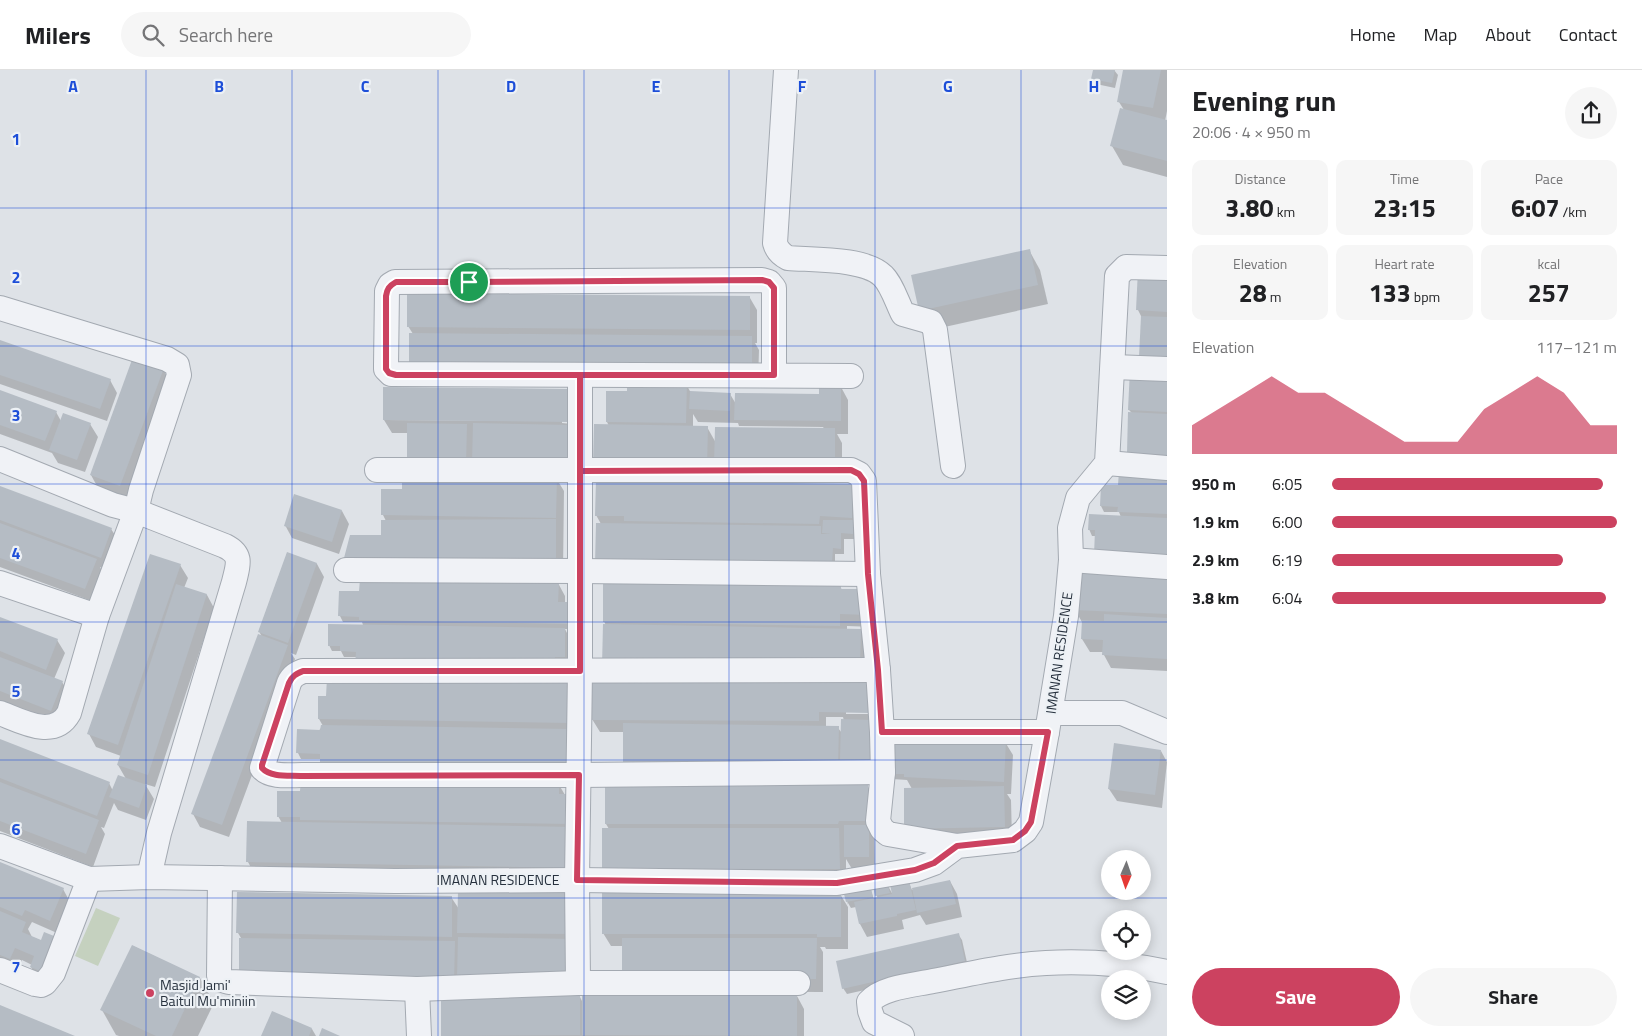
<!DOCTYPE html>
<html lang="en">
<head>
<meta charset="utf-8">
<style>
	:root { --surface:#fff; --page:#f6f6f6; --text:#202124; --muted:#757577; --line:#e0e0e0; --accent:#cc4260 }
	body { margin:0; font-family:"Titillium Web",sans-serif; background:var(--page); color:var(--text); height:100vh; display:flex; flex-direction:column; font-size:19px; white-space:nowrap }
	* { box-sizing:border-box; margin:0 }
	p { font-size:16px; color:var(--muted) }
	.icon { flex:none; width:28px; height:28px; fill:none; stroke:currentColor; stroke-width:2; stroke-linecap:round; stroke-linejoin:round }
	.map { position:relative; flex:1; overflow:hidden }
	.drawer { display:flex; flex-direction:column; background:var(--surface); width:475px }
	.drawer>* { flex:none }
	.needle { width:32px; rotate:182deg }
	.controls { position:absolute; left:1101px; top:780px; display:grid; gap:10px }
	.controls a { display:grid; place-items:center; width:50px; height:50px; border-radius:50%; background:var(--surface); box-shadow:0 2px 12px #0003; font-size:25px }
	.pin { position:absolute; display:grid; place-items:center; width:42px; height:42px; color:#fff; margin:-21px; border:2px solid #fff; border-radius:50%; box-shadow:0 1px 5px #0007 }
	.round { display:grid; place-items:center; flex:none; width:52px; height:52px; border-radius:26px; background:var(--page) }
	.overview { display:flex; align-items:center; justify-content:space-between; height:85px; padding:0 25px }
	h1 { font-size:28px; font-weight:700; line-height:38px }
	.metrics { display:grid; grid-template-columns:repeat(3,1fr); gap:8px; height:85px; padding:5px 25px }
	.metrics div { display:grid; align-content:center; border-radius:10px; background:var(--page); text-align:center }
	.metrics b { font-size:25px; font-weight:700 }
	.metrics small { font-size:14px; font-weight:400 }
	.metrics p { font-size:14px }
	.chart { height:140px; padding:10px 25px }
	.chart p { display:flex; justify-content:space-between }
	.chart svg { width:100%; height:90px; margin-top:5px; fill:var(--accent); opacity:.7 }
	.action { display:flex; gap:10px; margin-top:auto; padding:10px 25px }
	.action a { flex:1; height:58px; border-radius:30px; background:var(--accent); color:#fff; font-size:20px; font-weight:700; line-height:58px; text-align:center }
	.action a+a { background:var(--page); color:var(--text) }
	ul { padding:0 25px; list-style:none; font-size:16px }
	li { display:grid; grid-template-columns:80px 60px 1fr; align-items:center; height:38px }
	li i { height:12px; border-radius:6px; background:var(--accent) }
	header { display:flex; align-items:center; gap:30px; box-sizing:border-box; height:70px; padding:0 25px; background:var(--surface); border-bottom:1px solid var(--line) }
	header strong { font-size:24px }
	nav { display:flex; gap:28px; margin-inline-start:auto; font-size:18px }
	.search { width:350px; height:45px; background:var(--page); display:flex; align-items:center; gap:12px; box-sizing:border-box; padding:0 18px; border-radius:28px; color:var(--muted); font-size:19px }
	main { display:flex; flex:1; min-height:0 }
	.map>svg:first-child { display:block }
</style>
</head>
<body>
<header>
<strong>Milers</strong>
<div class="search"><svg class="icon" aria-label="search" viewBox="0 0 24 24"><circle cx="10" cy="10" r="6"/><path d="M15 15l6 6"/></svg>Search here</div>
<nav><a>Home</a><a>Map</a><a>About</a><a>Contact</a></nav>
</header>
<main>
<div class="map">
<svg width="1167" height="966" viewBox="0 0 1167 966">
	<rect width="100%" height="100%" fill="#dee2e7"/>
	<path fill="#c5d1bf" d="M96 838 120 848 98 896 75 886Z"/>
	<g fill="#0003" fill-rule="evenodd">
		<path d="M1095 0H1114L1118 5 1115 18 1096 14 1093 8Z"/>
		<path d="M1124 0H1167V41L1165 51H1167V107L1123 95 1112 76 1124 40 1119 32Z"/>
		<path d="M1029 180 1040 200 1048 234 931 260 913 206Z"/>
		<path d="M1167 201V397L1135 396 1132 343 1129 340 1148 301 1142 248 1138 240Z"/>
		<path d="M750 228 757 240V273H755L759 280 758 312H685L691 323 730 324 736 334 818 326 841 317 848 330V364H837L842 373V412L745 411 609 356 607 352 628 326V311L413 264 408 256ZM693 344 698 352 738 353 739 356 823 357 825 360 716 373 707 357H693Z"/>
		<path d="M0 272 110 310 117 323 107 351 0 314Z"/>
		<path d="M163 299 170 312 128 429 98 418 91 405Z"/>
		<path d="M0 321 56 342 61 351 90 354 98 367 85 402 58 393 52 383 0 364Z"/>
		<path d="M384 350 562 351V353L572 354 556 408 564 421 563 502 352 500 345 487 382 467 386 451 383 445 415 406 408 363H392Z"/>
		<path d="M1167 405V501L1096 466H1092L1089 459 1121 447 1119 442H1104L1101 436 1118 417Z"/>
		<path d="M852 415 856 469H844V484H835V498L601 454 596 445Z"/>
		<path d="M0 417 111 459 119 471 108 500 100 497 103 503 92 531 0 497Z"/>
		<path d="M342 441 349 454 339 484 292 468 285 455Z"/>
		<path d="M287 484 317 494 324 507 296 585 291 583 295 589 229 767 200 757 193 744 262 567 259 561Z"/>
		<path d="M180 495 188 508 184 518 207 525 214 538 155 717 145 714 154 729 146 750 118 740 114 733 104 758 101 757 105 764 93 797 0 761V671L109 713 113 721 126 709 118 695 121 686 96 677 89 664Z"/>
		<path d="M1167 504V601L1111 598 1104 585V582H1090L1082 569V552L1075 540Z"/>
		<path d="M604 512 840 516 842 520H867L874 533V557L847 556V560H860L868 573 867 608H824V611L869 612 876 625V656H874L878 664 877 703H849L845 697V710L631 706 624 694V662H600L592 649 593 610H612L604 595V556H606L604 551ZM846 642H875V644H846ZM826 647H843L844 651H842V663L838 658 826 657Z"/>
		<path d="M558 513 565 526V533H567L571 539V559H565L568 565 567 592 577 626 558 713 565 725 579 810 255 805 248 792V753H282L278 746 300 723 330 710 321 689H301L298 683 323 656 319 649 320 627H328L365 610 357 587H344L341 581H332L329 575 363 555 362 552H343L340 546V522Z"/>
		<path d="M0 548 57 570 65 583 54 609 62 612 70 625 59 653 0 631Z"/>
		<path d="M907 667 1005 672 1013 685 1011 724H1007L1011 730 1012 769 913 771 912 719 907 710 892 709Z"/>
		<path d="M1161 681 1167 692 1162 738 1117 731 1109 719Z"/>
		<path d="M867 715 874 728 875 800 852 799 846 789V811H611L609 759 606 754Z"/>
		<path d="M0 793 63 819 70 832 57 863 32 852 28 859 32 867 42 871 53 867 61 880 39 910 31 897 32 895 22 890 18 902 0 894Z"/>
		<path d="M908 811 912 820 950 811 957 824 962 847 926 855 920 845 902 850 904 859 867 867 860 854 856 837 851 838 848 833V835L846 825 870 819 874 829 878 828 876 825 887 814 893 825Z"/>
		<path d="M840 824 848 837V879H826L825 877H820L823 882V922L631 921 623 876H611L603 863Z"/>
		<path d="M573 825 579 925 583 933 797 926 804 939V966H442V925L240 909 241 868 238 863 451 827 459 839Z"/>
		<path d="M958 864 962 870 968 897 847 924 843 918Z"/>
		<path d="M133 876 200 908 214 933 198 966H119L116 965 102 940Z"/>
		<path d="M312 959 316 966H263Z"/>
	</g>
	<g fill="#b5bcc4">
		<path d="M1093 0H1115L1112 13 1091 9Z"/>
		<path d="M1123 0H1161L1153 38 1117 32Z"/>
		<path d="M1120 38 1167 50V91L1110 76Z"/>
		<path d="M1030 179 1038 215 919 241 911 205Z"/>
		<path d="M1138 199 1167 200V242L1136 240Z"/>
		<path d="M407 223 750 226V260L407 257Z"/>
		<path d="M1141 246 1167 247V288L1139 287Z"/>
		<path d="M409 263 752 266V300L409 297Z"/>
		<path d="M0 270 111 309 100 339 0 305Z"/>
		<path d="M133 287 164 298 120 416 90 405Z"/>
		<path d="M1130 299 1167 301V342L1128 340Z"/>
		<path d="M627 311 687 312 686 353 606 352V321H627Z"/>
		<path d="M819 316H841V351L734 350 735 323 819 324Z"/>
		<path d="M383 317 570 319V352L383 350Z"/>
		<path d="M0 320 57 341 45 371 0 355Z"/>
		<path d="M690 321 731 323 730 341 689 339Z"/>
		<path d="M1128 342 1167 344V385L1127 383Z"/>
		<path d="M63 343 91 353 77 390 49 380Z"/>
		<path d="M407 353 467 354 466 395H407Z"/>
		<path d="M473 353 572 355 571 396 472 394Z"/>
		<path d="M594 354 708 356 707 397 593 395Z"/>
		<path d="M715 357 835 358V400L714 394Z"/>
		<path d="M1119 401 1167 403V444L1117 442 1118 437 1100 436 1101 415H1118Z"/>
		<path d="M402 404 557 407 556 448 381 445V419H402Z"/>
		<path d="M596 410 853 414 852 448 820 446 819 454 624 451V446H595Z"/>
		<path d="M0 416 112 458 101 488 0 450Z"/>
		<path d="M294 424 342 440 332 472 284 456Z"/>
		<path d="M1089 444 1167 448V489L1094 485 1095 460H1088Z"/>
		<path d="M556 449V490L381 491V487L344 488 350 465H381V450Z"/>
		<path d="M823 450H853V464L841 463V479L833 478 832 492 595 494 596 453 821 456V464H831L822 463Z"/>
		<path d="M0 453 97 489 85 519 0 488Z"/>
		<path d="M287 482 317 493 288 573 258 562Z"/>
		<path d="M150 484 181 494 118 675 87 664Z"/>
		<path d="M1076 499 1167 503V544L1073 540Z"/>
		<path d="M360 509 559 512 558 532H568V554L359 550V547L338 546 339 521H359Z"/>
		<path d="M603 511 841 515V519H868V545L840 544V556L603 552Z"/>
		<path d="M176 514 207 524 148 705 117 695Z"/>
		<path d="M1104 544 1167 548V589L1102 585 1103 570 1081 569 1082 550 1104 551Z"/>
		<path d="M0 547 58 569 46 600 0 581Z"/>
		<path d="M328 554 565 558V587H555V598L355 595 356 582 340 581V576H328Z"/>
		<path d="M603 554 861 559 860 596H602Z"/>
		<path d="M258 564 288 575 222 755 191 744Z"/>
		<path d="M0 587 63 611 51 641 0 621Z"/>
		<path d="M327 608 571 612 570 653 318 649V626H326Z"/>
		<path d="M591 609 869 610V643L819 642V651L591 650Z"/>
		<path d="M841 649 872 650 871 691 840 690Z"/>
		<path d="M623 653 839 656 838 697 623 694Z"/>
		<path d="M321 655 570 659 569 700 320 696V684L296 683 297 659 320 660Z"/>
		<path d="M0 669 110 712 97 746 0 708Z"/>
		<path d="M889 671H1006L1004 712 904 707V704H887Z"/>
		<path d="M1114 673 1161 680 1155 725 1108 719Z"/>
		<path d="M118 705 147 715 139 738 109 727Z"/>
		<path d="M301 709 559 713V724H570V754L300 750V747H277V721H300Z"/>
		<path d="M0 712 99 750 86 784 0 751Z"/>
		<path d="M605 713 868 714V751H839L838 754H605Z"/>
		<path d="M1004 716 1005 757 904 759V718Z"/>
		<path d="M247 751 573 757 572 798 246 792Z"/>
		<rect x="844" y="755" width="25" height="32"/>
		<path d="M602 758H839L840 799H602Z"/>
		<path d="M0 792 64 818 50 851 25 840 22 846 0 837Z"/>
		<path d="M909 810 916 840 897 844V846L859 854 854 832 892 824 890 814Z"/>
		<path d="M950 810 956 834 917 843 912 818Z"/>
		<path d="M887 813 890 823 875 826 873 816Z"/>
		<path d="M871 818 873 827 846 832 844 824Z"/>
		<path d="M237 822 452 826V867L236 863Z"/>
		<path d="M458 822 574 823 573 864 457 863Z"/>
		<path d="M602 823H841V867H817V864H602Z"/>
		<path d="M0 841 26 852 22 862 41 870 44 862 54 866 40 901 30 897 34 886 15 878 10 889 0 885Z"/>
		<path d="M959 863 965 891 842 919 836 891Z"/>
		<path d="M458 867 573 869V910L457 908Z"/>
		<path d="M239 868 455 871 454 912 239 909Z"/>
		<path d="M622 868H817L816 909H622Z"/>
		<path d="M132 875 200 907 172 966H156L100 940Z"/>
		<path d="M580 924V965L441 966V925Z"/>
		<path d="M582 924H797V966L582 965Z"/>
		<path d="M0 935 75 966H0Z"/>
		<path d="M272 941 312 958 309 966H261Z"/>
		<path d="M322 958 340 966H319Z"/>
	</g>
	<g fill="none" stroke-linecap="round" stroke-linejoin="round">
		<defs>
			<g id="minor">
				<path d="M786 0 775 173C777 181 782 185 788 188 813 190 865 188 883 206 892 215 897 232 903 244L931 252 935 260 953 396"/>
				<path d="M0 238 167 289 177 295 179 305 141 420 136 441 97 546 69 643C54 670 21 651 0 643"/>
				<path d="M1113 297 1167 299"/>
				<path d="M774 305V218L769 212 762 210 395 212 390 215 387 221 386 295V299L391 304 851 306"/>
				<path d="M0 389 113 435 136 441 225 476C243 485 238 495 234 512L159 763 149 807"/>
				<path d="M1107 393 1167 398"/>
				<path d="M377 400H851L859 404 864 411 868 504 878 600 882 662 883 702 878 751 882 759 888 764 957 776"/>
				<path d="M1071 490 1167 497"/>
				<path d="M346 500 580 501 868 504"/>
				<path d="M0 513 97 546"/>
				<path d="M878 600 303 601C296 604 292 606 289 613L262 698C271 708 290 705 302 705H579L883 702"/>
				<path d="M1051 643H1122L1167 662"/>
				<path d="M882 662H1047"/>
				<path d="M0 776 89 809 149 807 395 811 577 810 837 813 915 800 934 793 957 776 1013 770 1025 761 1031 752 1047 662 1066 546 1071 490 1070 458 1078 428 1107 393 1117 206 1126 197 1167 198"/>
				<path d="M220 808 219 906 222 910 229 912 417 919 578 913H798"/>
				<path d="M0 900 35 914 41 915 45 913 53 903 89 809"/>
				<path d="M578 913 577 810 580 601V305"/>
				<path d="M417 919 419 966"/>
				<path d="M902 966 874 952 870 941 869 932C883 917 914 915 933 911 970 904 1008 895 1046 893 1086 891 1128 894 1167 902"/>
			</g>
		</defs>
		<use href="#minor" stroke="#a3a9b1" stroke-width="26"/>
		<use href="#minor" stroke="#f0f2f6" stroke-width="24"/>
	</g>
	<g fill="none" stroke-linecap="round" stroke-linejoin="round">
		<defs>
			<path id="route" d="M469 212H396C389 216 387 219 386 226V299L389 303 396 305H580C580 404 580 502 580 601H303C296 604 292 606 289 613L262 695V698C271 708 290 705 302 706L579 705 577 810 837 813 915 800 934 793 957 776 1013 770 1025 761 1031 752 1048 662H882L878 600 868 504 864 411 859 404 851 400 580 401V305H774V218L769 212 762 210 469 212"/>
		</defs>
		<use href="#route" stroke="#fff" stroke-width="10"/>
		<use href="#route" stroke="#cc4260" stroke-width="6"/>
	</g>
	<path fill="none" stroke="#1d4ed8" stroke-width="1" stroke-opacity="0.55" d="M146 0V966M292 0V966M438 0V966M584 0V966M729 0V966M875 0V966M1021 0V966M0 138H1167M0 276H1167M0 414H1167M0 552H1167M0 690H1167M0 828H1167"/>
	<circle fill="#cc4260" stroke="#edf1f5" stroke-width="2" cx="150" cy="923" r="5"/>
	<g text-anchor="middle" stroke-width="4.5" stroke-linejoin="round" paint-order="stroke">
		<g font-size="14" fill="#27313e" stroke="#edf1f5">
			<text transform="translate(1059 583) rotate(-82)" y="5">IMANAN RESIDENCE</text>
			<text x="498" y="815">IMANAN RESIDENCE</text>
		</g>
		<g font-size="14" fill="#27313e" stroke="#edf1f5" text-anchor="start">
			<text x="160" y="920">Masjid Jami'<tspan x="160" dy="16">Baitul Mu'miniin</tspan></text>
		</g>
	</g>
	<g font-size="16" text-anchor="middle" font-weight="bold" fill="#1d4ed8" stroke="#edf1f5" stroke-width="4.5" stroke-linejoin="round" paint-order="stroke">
		<text x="73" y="22">A</text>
		<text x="219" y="22">B</text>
		<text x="365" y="22">C</text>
		<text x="511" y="22">D</text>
		<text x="656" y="22">E</text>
		<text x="802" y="22">F</text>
		<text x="948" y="22">G</text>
		<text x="1094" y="22">H</text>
		<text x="16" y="75">1</text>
		<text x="16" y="213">2</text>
		<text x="16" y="351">3</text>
		<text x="16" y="489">4</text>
		<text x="16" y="627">5</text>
		<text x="16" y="765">6</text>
		<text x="16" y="903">7</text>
	</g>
</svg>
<div class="controls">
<a><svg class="needle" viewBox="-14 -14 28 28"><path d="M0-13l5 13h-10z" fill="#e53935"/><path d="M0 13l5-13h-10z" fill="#757577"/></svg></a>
<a><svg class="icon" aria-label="locate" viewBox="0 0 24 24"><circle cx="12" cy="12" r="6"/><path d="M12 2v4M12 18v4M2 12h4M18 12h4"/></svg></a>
<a><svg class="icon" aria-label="layers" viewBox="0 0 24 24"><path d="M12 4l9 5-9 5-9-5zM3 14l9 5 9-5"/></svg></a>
</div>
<div class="pin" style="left:469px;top:212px;background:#1e9e55"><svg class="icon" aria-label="arrive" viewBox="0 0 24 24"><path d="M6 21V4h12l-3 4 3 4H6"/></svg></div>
</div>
<section class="drawer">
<div class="overview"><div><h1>Evening run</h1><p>20:06 · 4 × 950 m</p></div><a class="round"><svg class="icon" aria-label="share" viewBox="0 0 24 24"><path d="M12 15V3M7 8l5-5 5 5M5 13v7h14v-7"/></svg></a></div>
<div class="metrics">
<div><p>Distance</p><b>3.80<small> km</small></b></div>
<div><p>Time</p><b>23:15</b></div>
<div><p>Pace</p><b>6:07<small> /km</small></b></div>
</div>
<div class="metrics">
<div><p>Elevation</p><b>28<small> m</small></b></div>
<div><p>Heart rate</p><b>133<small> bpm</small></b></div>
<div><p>kcal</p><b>257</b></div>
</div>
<div class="chart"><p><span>Elevation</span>117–121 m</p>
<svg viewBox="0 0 160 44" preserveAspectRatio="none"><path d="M0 44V30L10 22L20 14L30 6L40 14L50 14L60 22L70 30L80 38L90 38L100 38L110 22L120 14L130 6L140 14L150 30L160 30V44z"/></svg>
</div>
<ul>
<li><b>950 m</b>6:05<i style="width:95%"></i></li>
<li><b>1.9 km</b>6:00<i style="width:100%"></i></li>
<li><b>2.9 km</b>6:19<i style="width:81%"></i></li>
<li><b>3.8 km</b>6:04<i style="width:96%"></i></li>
</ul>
<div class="action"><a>Save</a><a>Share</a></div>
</section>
</main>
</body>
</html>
